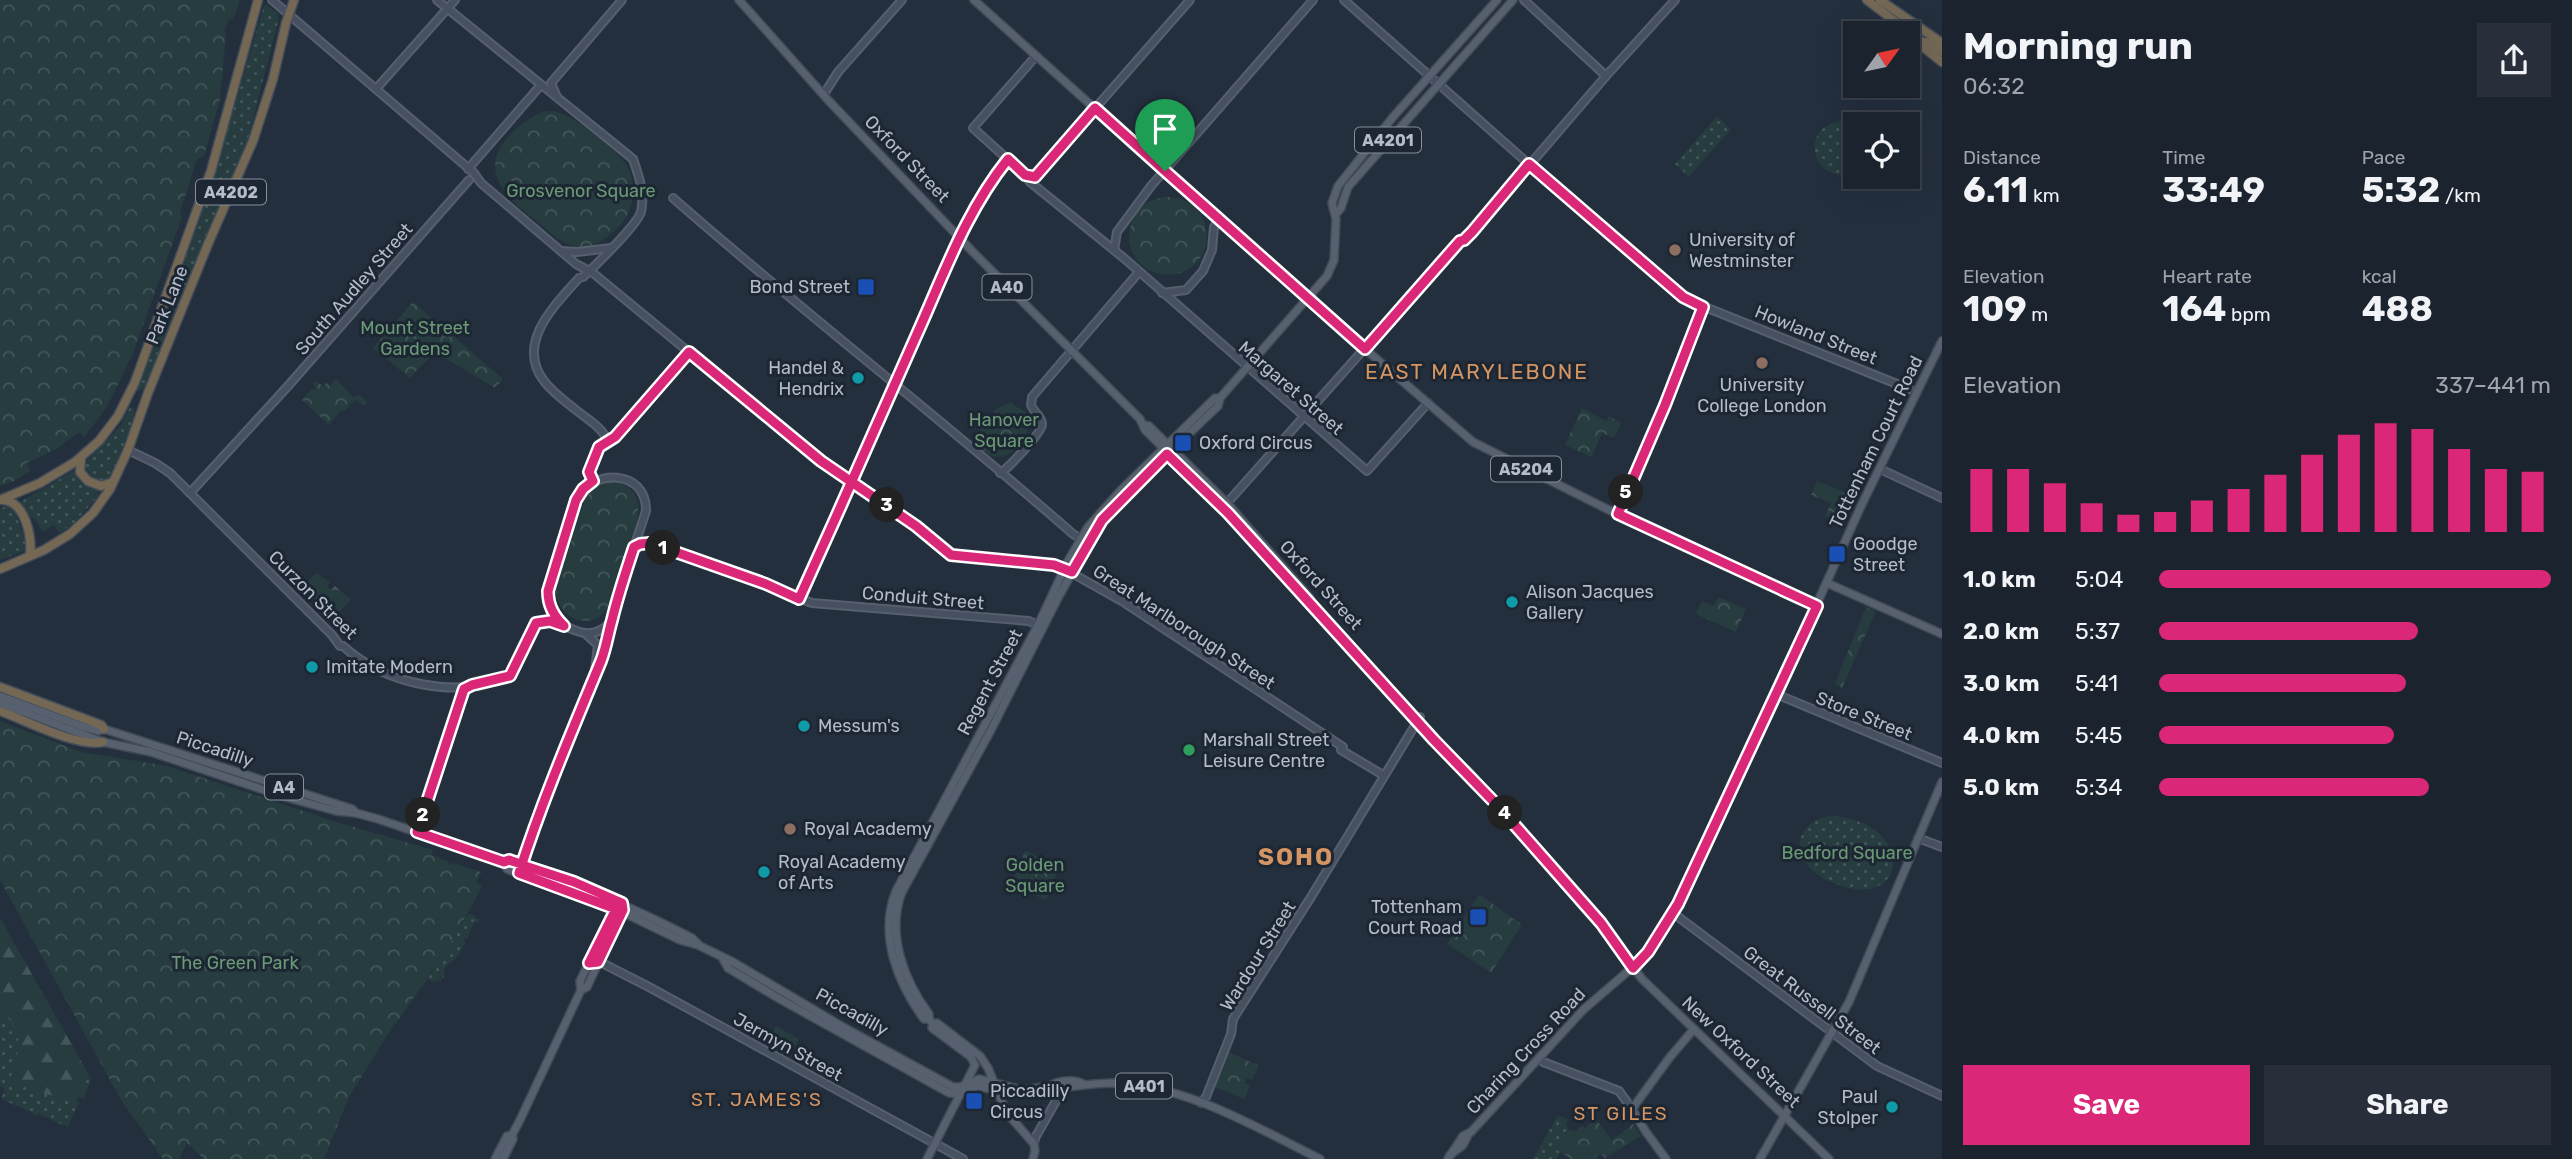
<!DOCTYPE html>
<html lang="en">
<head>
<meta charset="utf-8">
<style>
	:root { --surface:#1b232e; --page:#282f3a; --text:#f1f3f6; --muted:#a0a4aa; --line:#39404a; --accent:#db2777 }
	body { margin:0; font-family:Rubik,sans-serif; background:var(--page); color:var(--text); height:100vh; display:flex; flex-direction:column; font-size:26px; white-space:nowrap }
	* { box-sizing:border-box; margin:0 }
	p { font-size:23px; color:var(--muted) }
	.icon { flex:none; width:38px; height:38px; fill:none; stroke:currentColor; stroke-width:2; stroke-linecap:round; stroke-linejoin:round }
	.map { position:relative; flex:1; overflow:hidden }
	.drawer { display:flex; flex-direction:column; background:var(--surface); width:630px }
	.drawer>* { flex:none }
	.needle { width:46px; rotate:57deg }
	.controls { position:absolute; left:1843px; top:21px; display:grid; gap:14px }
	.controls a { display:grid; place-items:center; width:77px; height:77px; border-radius:0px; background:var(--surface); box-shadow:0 7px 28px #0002,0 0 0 2px var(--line); font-size:35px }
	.pin { position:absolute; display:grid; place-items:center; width:60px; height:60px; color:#fff; margin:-72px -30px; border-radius:50% 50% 50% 0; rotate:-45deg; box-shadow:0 0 7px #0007 }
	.pin .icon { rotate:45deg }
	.km { position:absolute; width:35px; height:35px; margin:-18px; border-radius:50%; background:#222; color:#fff; font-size:19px; line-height:35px; text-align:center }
	.round { display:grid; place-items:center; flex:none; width:74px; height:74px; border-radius:0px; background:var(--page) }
	.head { display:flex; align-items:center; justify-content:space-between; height:119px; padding:0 21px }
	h1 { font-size:38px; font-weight:700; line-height:52px }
	.stats { display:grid; grid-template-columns:repeat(3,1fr); gap:10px; height:119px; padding:7px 21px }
	.stats div { display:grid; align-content:center }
	.stats b { font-size:35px; font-weight:700 }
	.stats small { font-size:19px; font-weight:400 }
	.stats p { font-size:19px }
	.chart { height:196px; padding:14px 21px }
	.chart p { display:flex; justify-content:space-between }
	.chart svg { width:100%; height:126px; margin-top:7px; stroke:var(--accent); stroke-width:6 }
	.action { display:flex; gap:14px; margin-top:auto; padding:14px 21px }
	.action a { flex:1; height:80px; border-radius:0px; background:var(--accent); color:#fff; font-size:28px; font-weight:700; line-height:80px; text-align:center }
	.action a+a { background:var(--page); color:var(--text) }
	ul { padding:0 21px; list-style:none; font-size:23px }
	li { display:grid; grid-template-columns:112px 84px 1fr; align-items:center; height:52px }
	li i { height:18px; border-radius:9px; background:var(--accent) }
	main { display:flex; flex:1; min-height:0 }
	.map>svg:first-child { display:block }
</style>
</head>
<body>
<main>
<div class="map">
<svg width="1942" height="1159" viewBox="0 0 1942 1159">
	<defs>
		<pattern id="grass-dots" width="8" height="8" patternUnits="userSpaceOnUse" patternTransform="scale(1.75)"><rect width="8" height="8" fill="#263c3f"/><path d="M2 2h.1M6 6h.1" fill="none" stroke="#435659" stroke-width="1.8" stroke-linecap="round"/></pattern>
		<pattern id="forest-firs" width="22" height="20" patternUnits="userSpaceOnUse" patternTransform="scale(1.75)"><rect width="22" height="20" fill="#263c3f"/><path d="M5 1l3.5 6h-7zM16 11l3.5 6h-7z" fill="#435659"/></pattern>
		<pattern id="park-crowns" width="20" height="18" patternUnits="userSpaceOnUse" patternTransform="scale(1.75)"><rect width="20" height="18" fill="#263c3f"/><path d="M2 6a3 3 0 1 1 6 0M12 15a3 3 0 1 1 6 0" fill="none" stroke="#435659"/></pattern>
	</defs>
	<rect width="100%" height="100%" fill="#242f3e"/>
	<g fill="url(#grass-dots)">
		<path d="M267 5 277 13 279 18 248 139 144 388 138 391 136 388 216 169 264 6Z"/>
		<path d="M1717 116 1731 129 1689 177 1675 164Z"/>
		<path d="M1843 121 1855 125V171C1814 190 1795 125 1843 121Z"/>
		<path d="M130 407 134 408C137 428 120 461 112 479L106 481 94 479 83 465 120 426Z"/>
		<path d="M75 470 84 481 98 490V496L73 524 59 533 54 525 43 532 34 518 29 517 20 502Z"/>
		<path d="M9 506 14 509 27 545 24 551 0 560V508Z"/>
		<path d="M1835 816C1917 825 1908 912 1836 884 1823 879 1809 871 1803 858 1791 834 1813 816 1835 816Z"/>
		<path d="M469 913 480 920 478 923 474 922 467 939 464 938 463 941 465 942C463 947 459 955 456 958 448 965 443 965 444 978L439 977 443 980 433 982 428 979Z"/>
		<path d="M0 918 91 1079 84 1099 77 1097 76 1101 79 1102 68 1127 38 1114 36 1117 33 1113 1 1099 5 1089 0 1086Z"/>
		<path d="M1558 1115 1568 1120 1566 1125 1569 1130 1554 1147 1560 1152 1557 1159H1533Z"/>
	</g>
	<g fill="url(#forest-firs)">
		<path d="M317 573 330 583 327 586 331 590 335 586 351 600 337 614 333 610 326 617 301 592 308 585 306 582Z"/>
		<path d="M0 918 89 1075 76 1101 46 1094 10 1081C18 1051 27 1032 0 1010Z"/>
	</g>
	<g fill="url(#park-crowns)">
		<path d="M0 0H240L233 20 229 19 224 32 226 34 220 99 204 156 197 159 180 212 182 217 133 353 107 407 84 437 79 432 58 448 27 463 30 471 14 481 0 486Z"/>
		<path d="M544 111C549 111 555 111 560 113 575 117 619 153 627 166 635 180 635 197 629 212 622 227 600 246 584 247 565 248 551 233 538 222 524 211 509 200 500 184 482 152 518 123 544 111Z"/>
		<circle cx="1168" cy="236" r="39"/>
		<path d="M413 302 503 379 495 388 438 354H434L413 374 411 379 373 348Z"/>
		<path d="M336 379 353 397 359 395 367 402 364 406 355 399 345 411H340L329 425 302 400 312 388 314 390 316 388 313 384 316 381 323 386 326 383 330 386Z"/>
		<path d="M1010 403 1026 412C1039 438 999 476 979 445L978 432 997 408Z"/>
		<path d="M1582 408 1606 421 1609 416 1621 423 1614 438 1602 433 1592 457 1565 445Z"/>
		<path d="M1817 481 1857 497 1852 508 1845 505 1843 509 1850 513 1845 524 1825 516 1831 503 1811 495Z"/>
		<path d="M610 482C658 485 632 537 624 564 619 578 616 597 607 609 589 634 555 616 556 589L586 496 598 485Z"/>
		<path d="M1718 597 1746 609 1736 632 1696 614 1702 601 1714 606Z"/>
		<path d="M1866 607 1876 611 1842 688 1835 683Z"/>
		<path d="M0 721 81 752 167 766 333 821 433 850 431 855 448 861 449 865 453 863 481 872 476 882 482 887 447 951 386 1037 349 1097 324 1159H204L187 1143 179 1159H163L121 1100 0 880Z"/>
		<path d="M1025 851 1060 865 1046 900 1011 885Z"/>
		<path d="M1478 896H1482L1522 925 1491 973 1447 944Z"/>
		<path d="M776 1026 799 1039 788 1058 765 1045Z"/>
		<path d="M1229 1052 1259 1066 1252 1080 1247 1078 1244 1083 1250 1086 1244 1099 1215 1087Z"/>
		<path d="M1595 1118 1612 1140 1633 1124 1641 1136 1605 1158 1600 1153 1595 1159H1571L1553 1147 1569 1130 1576 1131 1582 1125 1585 1128Z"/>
	</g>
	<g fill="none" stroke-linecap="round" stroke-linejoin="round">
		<defs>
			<g id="secondary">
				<path d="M272 0 474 173 481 183 576 264 593 273 821 461 916 526 951 555 1006 559 1061 567 1125 603 1343 747"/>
				<path d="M437 0 633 159C639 176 645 194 641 212 637 225 595 266 583 277L579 278C555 305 515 343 544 381 552 392 565 401 576 410 587 419 602 427 607 440"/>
				<path d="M1344 0 1559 191 1685 299 1917 392"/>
				<path d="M1524 0 1606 76"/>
				<path d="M1036 56 973 128 1025 175 1030 182 1125 259 1367 471 1428 403"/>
				<path d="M376 89 455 0"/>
				<path d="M824 94 838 72 902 0"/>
				<path d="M557 97 551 83 622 0"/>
				<path d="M468 169 540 86"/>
				<path d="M1035 177 1190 0"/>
				<path d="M673 198C804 313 942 419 1073 534L1088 543"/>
				<path d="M1114 250 1117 232 1151 186 1313 0"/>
				<path d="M561 251 577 252 611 248"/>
				<path d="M1162 293 1186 290 1203 271 1212 250 1214 227 1219 220"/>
				<path d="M128 450 155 463 170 473 332 635 340 646H343C385 684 456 700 510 676L536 623C562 612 581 650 609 624L646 511C647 469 592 468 576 500L549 591C548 606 554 616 564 626"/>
				<path d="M1880 469 1942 498"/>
				<path d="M1000 473C1008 469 1041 433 1042 425 1043 418 1033 411 1031 405L1032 397 1139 272"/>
				<path d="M593 481 589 470 599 447 615 437 689 352"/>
				<path d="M190 493 288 386 469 180"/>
				<path d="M1228 508V502L1460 241 1464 240 1472 232 1606 76 1675 0"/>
				<path d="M1618 514 1665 405 1703 307"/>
				<path d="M634 547 640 544 650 543 812 603 1029 621 1041 627"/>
				<path d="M799 599 956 246 981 195 1008 159"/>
				<path d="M587 635 598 645 595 670"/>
				<path d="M1776 694 1942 763"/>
				<path d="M1341 750 1383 775"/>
				<path d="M417 832 462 693 470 686"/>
				<path d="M1918 838 1942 847"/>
				<path d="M519 873 588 688 600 663 611 624"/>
				<path d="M1673 913 1877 1066 1942 1096"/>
				<path d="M589 963H602L649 987 963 1159"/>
				<path d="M1539 1058 1543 1062 1619 1091 1632 1109"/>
				<path d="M1201 1103 1206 1097 1231 1034 1233 1019 1311 897 1420 717"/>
				<path d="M1034 1144 1035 1138 1065 1085"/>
			</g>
			<g id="primary">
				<path d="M739 0 828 100 972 251 1140 419 1145 430 1229 513 1434 741 1464 773H1468"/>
				<path d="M974 0 1307 299 1473 442 1633 522 1817 606"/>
				<path d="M1336 214 1341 208 1348 187 1513 0"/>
				<path d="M1144 425 1149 426 1227 503 1310 598"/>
				<path d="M1827 583 1942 634"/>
				<path d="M0 696 84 727 98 731 104 729 352 809 356 813"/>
				<path d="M0 703 103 742 151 752 282 796 336 811 356 813 378 819 504 862 508 860 574 882 660 922 692 938 700 946 733 962 843 1027 953 1087H960L979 1079 1022 1090"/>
				<path d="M1467 770 1601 923 1642 979 1829 1159"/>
				<path d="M504 862 507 869 616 909 680 940 698 945"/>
				<path d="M723 959 728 968 778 998 949 1093 960 1094"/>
				<path d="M581 990 587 987 624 908"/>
				<path d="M929 1019H924C898 984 878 935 896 891L1038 625 1068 561 1088 527 1121 490 1215 398H1220"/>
				<path d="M933 1024 937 1023 980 1056 988 1068 1006 1112 1034 1144 1035 1151 1033 1159"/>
				<path d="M1050 1086 1053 1088C1074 1087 1092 1083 1112 1083 1187 1085 1255 1127 1320 1159"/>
				<path d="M961 1094 978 1086 1005 1093 1050 1086C1058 1080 1075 1079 1083 1084"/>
				<path d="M1450 1155 1463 1145 1468 1135"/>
				<path d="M495 1159 507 1136 512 1135 520 1120 581 990 580 981 619 902"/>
				<path d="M503 1159 513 1139 512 1135"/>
				<path d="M927 1159 975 1065 971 1057 932 1028 933 1024 929 1019V1014C904 981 886 933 902 892L991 730 1059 596 1099 525 1127 493 1218 406 1220 398 1327 276 1334 260 1336 219 1332 203 1338 186 1393 117 1497 0"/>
				<path d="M1448 1159 1463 1136 1471 1132 1583 1010 1641 960 1664 929 1744 765 1862 504 1942 341"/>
				<path d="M1666 1159 1646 1132 1632 1109 1670 1057 1694 1029"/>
				<path d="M1760 1159 1849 1002 1942 782"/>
			</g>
			<g id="highway">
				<path d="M1867 0 1922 42H1927L1942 52"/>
				<path d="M1880 0 1942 43"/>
				<path d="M1922 42 1923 47 1942 62"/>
				<path d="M81 458 80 472 88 481 101 486 113 482"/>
				<path d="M0 500 40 483 75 462 99 441 118 416 135 382 211 171 258 0"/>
				<path d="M3 500C26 502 32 537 30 556"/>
				<path d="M0 569 44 550 70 534 93 513 110 489 128 450 148 393 208 244 253 141 273 79 286 23 294 0"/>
				<path d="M0 687 101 725 104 729"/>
				<path d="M0 711C25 720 78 748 103 742"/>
			</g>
		</defs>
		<use href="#secondary" stroke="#565f6c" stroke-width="10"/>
		<use href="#primary" stroke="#414a57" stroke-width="10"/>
		<use href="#highway" stroke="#434c59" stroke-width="11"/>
		<use href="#secondary" stroke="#465061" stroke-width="6"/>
		<use href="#primary" stroke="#56606e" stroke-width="7"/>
		<use href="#highway" stroke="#746855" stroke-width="8"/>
	</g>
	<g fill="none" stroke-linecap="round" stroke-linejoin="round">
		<defs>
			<path id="route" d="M1165 171 1095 108 1035 177 1025 175 1008 159C966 211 944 274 917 334 878 423 839 511 799 599L766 584 650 543 640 544 634 547C626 571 618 595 612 620 608 634 606 648 601 661 572 731 542 801 519 873L616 909 589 963 598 962 623 910 622 903 574 882 528 867C522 864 515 862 509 860L504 862 417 832 464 689 472 685 510 676 536 623 550 621 564 626C554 616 548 606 548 591L576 500 583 489 593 481 589 472 599 447 615 437 689 352 821 461 916 526 951 555 1054 565 1072 572 1102 520 1167 454 1228 513 1434 740 1497 805 1601 923 1633 968 1648 952 1678 904 1817 606 1618 514 1665 405 1703 307 1683 297 1529 164 1472 232 1464 240 1460 241 1365 349 1165 171"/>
		</defs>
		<use href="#route" stroke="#fff" stroke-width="14"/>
		<use href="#route" stroke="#db2777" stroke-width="9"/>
	</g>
	<g fill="#8d6e63" stroke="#1d2633" stroke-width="2.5">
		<circle cx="1675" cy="250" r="7"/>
		<circle cx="1762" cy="363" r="7"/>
		<circle cx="790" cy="829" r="7"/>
	</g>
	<g fill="#1a4fb4" stroke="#1d2633" stroke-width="2.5">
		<rect x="857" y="278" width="18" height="18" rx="3.5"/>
		<rect x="1174" y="434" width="18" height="18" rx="3.5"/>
		<rect x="1828" y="545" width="18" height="18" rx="3.5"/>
		<rect x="1469" y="908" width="18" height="18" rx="3.5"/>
		<rect x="965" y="1092" width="18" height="18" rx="3.5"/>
	</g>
	<g fill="#0f9aa8" stroke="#1d2633" stroke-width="2.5">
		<circle cx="858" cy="378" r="7"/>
		<circle cx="1512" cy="602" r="7"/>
		<circle cx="312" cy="667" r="7"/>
		<circle cx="804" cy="726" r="7"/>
		<circle cx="764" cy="872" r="7"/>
		<circle cx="1892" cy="1107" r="7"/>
	</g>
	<circle fill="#2e9e5b" stroke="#1d2633" stroke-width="2.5" cx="1189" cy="750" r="7"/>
	<g text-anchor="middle" stroke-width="6" stroke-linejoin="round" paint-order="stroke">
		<g fill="#1d2633" stroke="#878f9c" stroke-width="2">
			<rect x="1355" y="127.5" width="66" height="25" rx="5"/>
			<rect x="196" y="179.5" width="70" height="25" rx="5"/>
			<rect x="982.5" y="274.5" width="49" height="25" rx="5"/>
			<rect x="1491" y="456.5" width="70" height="25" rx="5"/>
			<rect x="265" y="774.5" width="38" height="25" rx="5"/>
			<rect x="1116" y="1073.5" width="56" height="25" rx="5"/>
		</g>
		<g font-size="16" font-weight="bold" fill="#b4bcc9">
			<text x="1388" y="146">A4201</text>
			<text x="231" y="198">A4202</text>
			<text x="1007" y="293">A40</text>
			<text x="1526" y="475">A5204</text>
			<text x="284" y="793">A4</text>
			<text x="1144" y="1092">A401</text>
		</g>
		<g font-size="18" fill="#b4bcc9" stroke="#1d2633">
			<text transform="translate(907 159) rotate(46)" y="6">Oxford Street</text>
			<text transform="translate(354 289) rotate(-49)" y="6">South Audley Street</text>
			<text transform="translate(167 305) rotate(-68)" y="6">Park Lane</text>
			<text transform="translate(1816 335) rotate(22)" y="6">Howland Street</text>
			<text transform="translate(1291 388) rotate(41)" y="6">Margaret Street</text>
			<text transform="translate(1876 442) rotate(-64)" y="6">Tottenham Court Road</text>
			<text transform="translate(1321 585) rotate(48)" y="6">Oxford Street</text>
			<text transform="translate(313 595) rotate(45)" y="6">Curzon Street</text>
			<text transform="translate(923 598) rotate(5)" y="6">Conduit Street</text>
			<text transform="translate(1184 627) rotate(33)" y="6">Great Marlborough Street</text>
			<text transform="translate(990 682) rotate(-62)" y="6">Regent Street</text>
			<text transform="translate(1864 716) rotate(22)" y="6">Store Street</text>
			<text transform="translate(215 749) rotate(18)" y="6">Piccadilly</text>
			<text transform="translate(1258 956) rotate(-58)" y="6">Wardour Street</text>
			<text transform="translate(1812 1000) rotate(37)" y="6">Great Russell Street</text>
			<text transform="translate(852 1012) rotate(29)" y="6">Piccadilly</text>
			<text transform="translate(788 1047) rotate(29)" y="6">Jermyn Street</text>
			<text transform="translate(1526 1051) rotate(-47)" y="6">Charing Cross Road</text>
			<text transform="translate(1741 1052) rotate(43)" y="6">New Oxford Street</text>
		</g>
		<g font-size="18" fill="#6b9a76" stroke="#1d2633">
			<text x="581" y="197">Grosvenor Square</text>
			<text x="415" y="334">Mount Street<tspan x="415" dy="21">Gardens</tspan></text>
			<text x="1004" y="426">Hanover<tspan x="1004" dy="21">Square</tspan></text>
			<text x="1847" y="859">Bedford Square</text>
			<text x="1035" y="871">Golden<tspan x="1035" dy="21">Square</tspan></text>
			<text x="235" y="969">The Green Park</text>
		</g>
		<g font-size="18" fill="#b4bcc9" stroke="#1d2633" text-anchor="start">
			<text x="1689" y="246">University of<tspan x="1689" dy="21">Westminster</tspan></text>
			<text x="850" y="293" text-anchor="end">Bond Street</text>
			<text x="844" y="374" text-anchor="end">Handel &amp;<tspan x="844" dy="21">Hendrix</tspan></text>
			<text x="1762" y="391" text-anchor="middle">University<tspan x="1762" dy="21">College London</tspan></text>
			<text x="1199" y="449">Oxford Circus</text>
			<text x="1853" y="550">Goodge<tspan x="1853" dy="21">Street</tspan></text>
			<text x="1526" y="598">Alison Jacques<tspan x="1526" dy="21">Gallery</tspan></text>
			<text x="326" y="673">Imitate Modern</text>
			<text x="818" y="732">Messum's</text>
			<text x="1203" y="746">Marshall Street<tspan x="1203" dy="21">Leisure Centre</tspan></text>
			<text x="804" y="835">Royal Academy</text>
			<text x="778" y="868">Royal Academy<tspan x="778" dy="21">of Arts</tspan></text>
			<text x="1462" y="913" text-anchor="end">Tottenham<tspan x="1462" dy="21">Court Road</tspan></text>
			<text x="990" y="1097">Piccadilly<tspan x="990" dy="21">Circus</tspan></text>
			<text x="1878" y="1103" text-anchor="end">Paul<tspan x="1878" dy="21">Stolper</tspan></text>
		</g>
		<g font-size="19" letter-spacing="2" fill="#d59563" stroke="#1d2633">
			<text x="757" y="1106">ST. JAMES'S</text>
			<text x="1621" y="1120">ST GILES</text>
		</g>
		<g font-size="21" letter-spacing="2" fill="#d59563" stroke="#1d2633">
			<text x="1477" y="379">EAST MARYLEBONE</text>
		</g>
		<g font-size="24" font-weight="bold" letter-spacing="2" fill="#d59563" stroke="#1d2633">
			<text x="1296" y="865">SOHO</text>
		</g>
	</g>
</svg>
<div class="controls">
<a><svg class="needle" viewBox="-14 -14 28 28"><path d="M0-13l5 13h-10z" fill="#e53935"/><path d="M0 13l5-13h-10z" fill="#a0a4aa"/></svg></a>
<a><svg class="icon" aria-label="locate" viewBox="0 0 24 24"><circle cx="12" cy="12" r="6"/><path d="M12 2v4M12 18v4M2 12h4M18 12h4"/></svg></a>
</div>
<div class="pin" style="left:1165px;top:171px;background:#1e9e55"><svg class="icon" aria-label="arrive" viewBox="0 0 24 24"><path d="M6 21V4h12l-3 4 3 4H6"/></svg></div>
<b class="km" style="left:663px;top:548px">1</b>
<b class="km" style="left:423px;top:815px">2</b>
<b class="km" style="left:887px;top:505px">3</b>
<b class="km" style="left:1505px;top:813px">4</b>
<b class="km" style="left:1626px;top:492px">5</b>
</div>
<section class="drawer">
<div class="head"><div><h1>Morning run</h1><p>06:32</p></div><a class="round"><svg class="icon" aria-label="share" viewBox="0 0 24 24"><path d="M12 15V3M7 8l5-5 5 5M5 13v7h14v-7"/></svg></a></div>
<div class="stats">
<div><p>Distance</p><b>6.11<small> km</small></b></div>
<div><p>Time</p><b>33:49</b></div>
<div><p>Pace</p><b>5:32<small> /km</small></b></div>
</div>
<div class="stats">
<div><p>Elevation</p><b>109<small> m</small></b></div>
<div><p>Heart rate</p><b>164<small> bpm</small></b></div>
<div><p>kcal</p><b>488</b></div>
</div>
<div class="chart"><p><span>Elevation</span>337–441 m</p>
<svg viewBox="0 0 160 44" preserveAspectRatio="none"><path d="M5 44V22M15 44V22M25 44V27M35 44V34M45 44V38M55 44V37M65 44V33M75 44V29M85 44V24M95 44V17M105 44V10M115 44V6M125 44V8M135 44V15M145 44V22M155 44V23"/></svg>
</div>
<ul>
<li><b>1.0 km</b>5:04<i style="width:100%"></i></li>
<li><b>2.0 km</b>5:37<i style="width:66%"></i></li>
<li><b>3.0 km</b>5:41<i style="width:63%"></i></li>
<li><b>4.0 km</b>5:45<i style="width:60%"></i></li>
<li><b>5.0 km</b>5:34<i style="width:69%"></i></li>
</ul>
<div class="action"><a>Save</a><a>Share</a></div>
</section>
</main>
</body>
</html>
